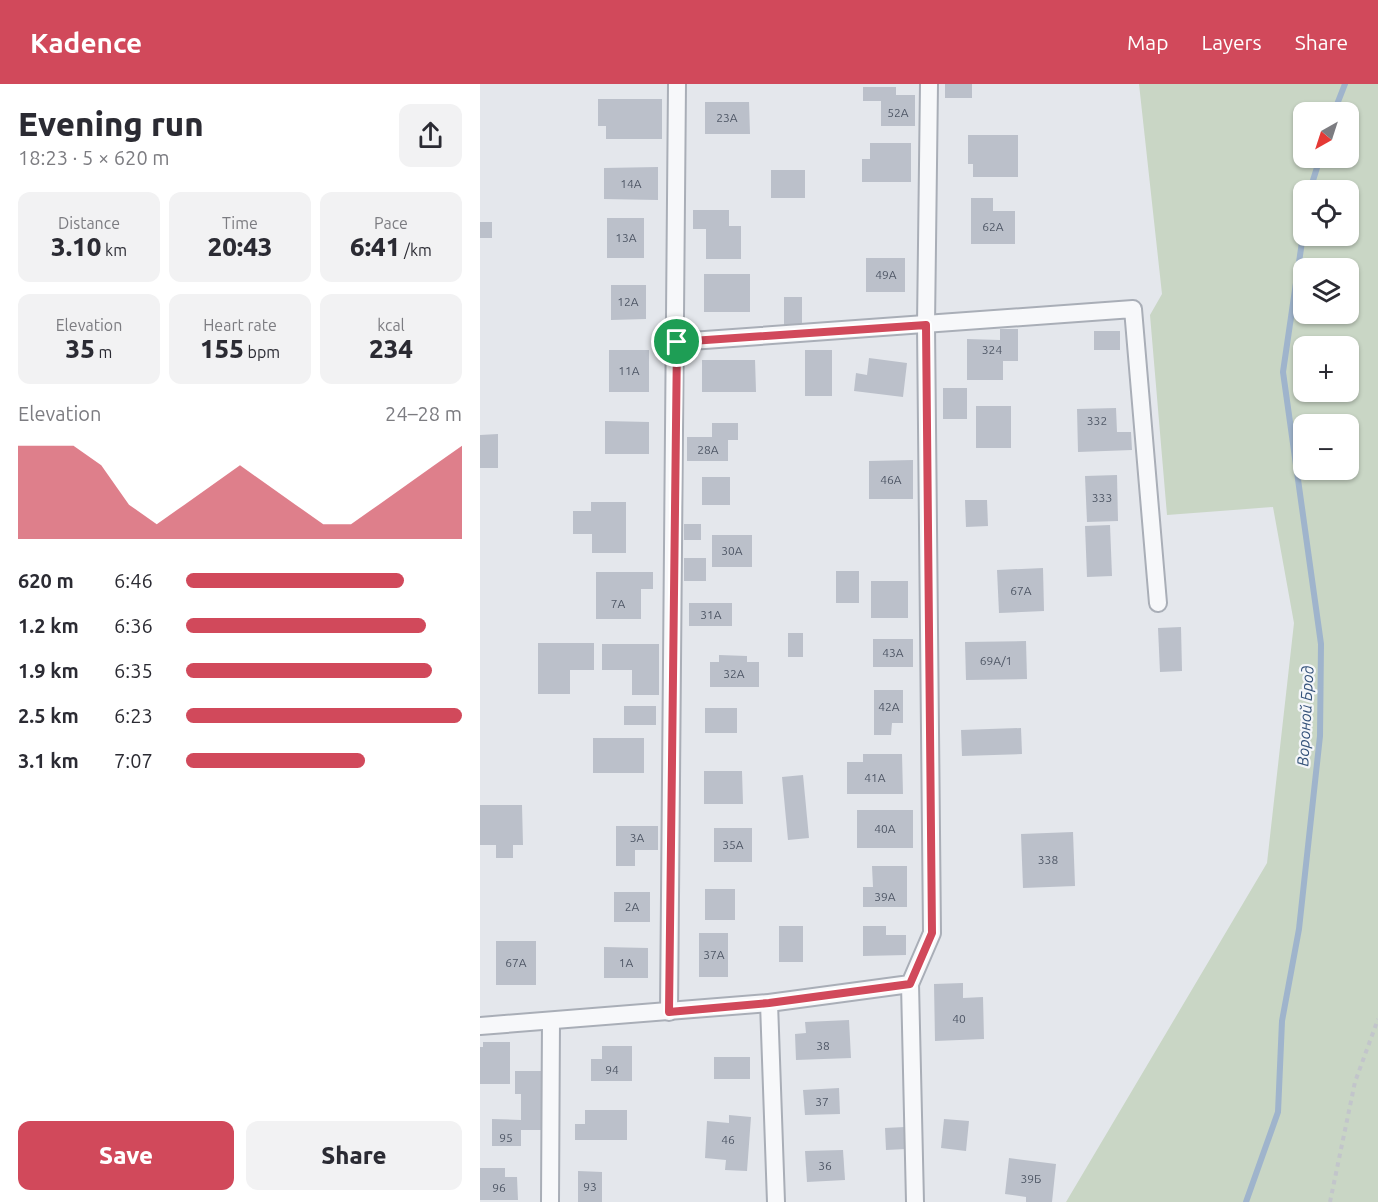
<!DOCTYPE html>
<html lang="en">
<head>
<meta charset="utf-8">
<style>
	:root { --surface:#fff; --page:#f2f2f3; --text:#2b2b33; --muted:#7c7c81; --accent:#d1495b }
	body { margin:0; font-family:Ubuntu,sans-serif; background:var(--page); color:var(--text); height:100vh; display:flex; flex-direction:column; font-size:22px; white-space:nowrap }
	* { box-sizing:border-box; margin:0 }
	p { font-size:20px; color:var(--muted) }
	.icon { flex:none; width:33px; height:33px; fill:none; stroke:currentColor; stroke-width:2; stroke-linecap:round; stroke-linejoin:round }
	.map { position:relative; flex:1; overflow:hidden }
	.side { display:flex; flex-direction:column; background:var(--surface); width:480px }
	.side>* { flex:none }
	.needle { width:39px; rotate:219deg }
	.controls { position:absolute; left:813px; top:18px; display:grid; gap:12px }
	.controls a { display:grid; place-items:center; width:66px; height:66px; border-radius:12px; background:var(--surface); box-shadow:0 2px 4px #0004; font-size:30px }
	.pin { position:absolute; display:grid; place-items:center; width:51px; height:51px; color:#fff; margin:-26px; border:3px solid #fff; border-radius:50%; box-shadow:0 2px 6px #0007 }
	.round { display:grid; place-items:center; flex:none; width:63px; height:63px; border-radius:12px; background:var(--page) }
	.headline { display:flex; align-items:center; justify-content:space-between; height:102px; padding:0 18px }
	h1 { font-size:33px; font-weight:800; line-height:45px }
	.stats { display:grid; grid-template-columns:repeat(3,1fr); gap:9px; height:102px; padding:6px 18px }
	.stats div { display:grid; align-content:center; border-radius:12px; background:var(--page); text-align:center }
	.stats b { font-size:26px; font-weight:800 }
	.stats small { font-size:16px; font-weight:400 }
	.stats p { font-size:16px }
	.chart { height:168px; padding:12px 18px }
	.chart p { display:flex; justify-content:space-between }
	.chart svg { width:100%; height:108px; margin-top:6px; fill:var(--accent); opacity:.7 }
	.action { display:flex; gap:12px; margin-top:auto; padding:12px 18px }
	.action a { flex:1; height:69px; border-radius:12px; background:var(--accent); color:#fff; font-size:24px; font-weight:800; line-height:69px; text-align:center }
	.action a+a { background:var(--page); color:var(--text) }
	ul { padding:0 18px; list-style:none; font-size:20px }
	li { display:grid; grid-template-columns:96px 72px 1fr; align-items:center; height:45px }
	li i { height:15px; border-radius:8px; background:var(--accent) }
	header { display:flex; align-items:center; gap:36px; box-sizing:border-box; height:84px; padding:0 30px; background:var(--accent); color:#fff }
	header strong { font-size:28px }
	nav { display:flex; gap:33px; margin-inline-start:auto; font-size:21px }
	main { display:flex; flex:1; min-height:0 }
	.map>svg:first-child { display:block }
</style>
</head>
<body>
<header>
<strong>Kadence</strong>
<nav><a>Map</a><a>Layers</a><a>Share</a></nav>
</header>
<main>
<section class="side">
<div class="headline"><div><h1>Evening run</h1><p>18:23 · 5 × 620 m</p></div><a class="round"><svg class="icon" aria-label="share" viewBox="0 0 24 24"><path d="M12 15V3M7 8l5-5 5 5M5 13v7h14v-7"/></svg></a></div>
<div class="stats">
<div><p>Distance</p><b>3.10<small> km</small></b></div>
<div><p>Time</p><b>20:43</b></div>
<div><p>Pace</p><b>6:41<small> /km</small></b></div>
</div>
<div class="stats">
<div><p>Elevation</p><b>35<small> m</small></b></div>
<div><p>Heart rate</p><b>155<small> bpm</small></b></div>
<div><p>kcal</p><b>234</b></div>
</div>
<div class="chart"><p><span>Elevation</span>24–28 m</p>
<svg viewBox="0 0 160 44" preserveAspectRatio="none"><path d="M0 44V6L10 6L20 6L30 14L40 30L50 38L60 30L70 22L80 14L90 22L100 30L110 38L120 38L130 30L140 22L150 14L160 6V44z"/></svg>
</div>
<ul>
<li><b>620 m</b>6:46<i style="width:79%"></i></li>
<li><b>1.2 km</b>6:36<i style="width:87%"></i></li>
<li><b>1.9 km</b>6:35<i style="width:89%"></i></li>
<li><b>2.5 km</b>6:23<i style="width:100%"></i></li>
<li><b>3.1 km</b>7:07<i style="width:65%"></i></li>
</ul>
<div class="action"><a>Save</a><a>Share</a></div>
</section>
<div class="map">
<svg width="898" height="1118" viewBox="0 0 898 1118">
	<rect width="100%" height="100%" fill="#e4e7ec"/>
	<path fill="#c9d6c5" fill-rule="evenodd" d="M659 0H898V1118H586L787 779 814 539 793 423 687 431 670 231 682 210ZM824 28H868V74H824ZM824 106H868V152H824ZM824 184H868V230H824ZM824 262H868V308H824ZM824 340H868V386H824Z"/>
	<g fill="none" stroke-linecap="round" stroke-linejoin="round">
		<g stroke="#9fb4cc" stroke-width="6">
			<path d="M854 28 865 0"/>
			<path d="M830 106 840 74"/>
			<path d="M766 1118 798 1028 802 937 819 845 840 652 841 560 803 288 824 144"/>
		</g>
	</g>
	<g fill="#bbc0ca">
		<rect x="465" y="0" width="27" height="14"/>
		<path d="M383 3H416V11H435V42H401V17H383Z"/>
		<path d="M118 15H182V55H126V42H118Z"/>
		<path d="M225 18H269L270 50H225Z"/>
		<path d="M488 51H538V93H493V80H488Z"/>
		<path d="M390 59H431V98H382V75H390Z"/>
		<path d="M178 83V116L124 115V84Z"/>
		<rect x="291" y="86" width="34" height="28"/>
		<path d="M491 114H513V127H535V160H491Z"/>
		<path d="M213 126H249V142H261V175H226V145H213Z"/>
		<rect x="127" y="134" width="37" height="40"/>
		<rect x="0" y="138" width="12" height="16"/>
		<rect x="386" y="174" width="39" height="34"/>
		<rect x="224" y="190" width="46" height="38"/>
		<path d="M131 201H166V235L131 236Z"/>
		<rect x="304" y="213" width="18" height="28"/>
		<path d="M520 245H538V277H523V296H487V255L520 256Z"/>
		<rect x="614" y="247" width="26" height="19"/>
		<rect x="129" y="266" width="40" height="42"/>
		<rect x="325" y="266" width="27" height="46"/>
		<path d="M389 274 427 279 423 313 374 307 376 289 387 291Z"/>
		<path d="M222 276H275L276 308H222Z"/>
		<rect x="463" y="304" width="24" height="31"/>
		<rect x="496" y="322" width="35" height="42"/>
		<path d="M636 324 637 348H651L652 366 598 368 597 325Z"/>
		<path d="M125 337 169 338V370H125Z"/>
		<path d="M232 339H258V356H248V377H207V353H232Z"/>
		<path d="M18 350V384H0V351Z"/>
		<path d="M433 376V415H389V377Z"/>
		<path d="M637 391 638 437 607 438 605 392Z"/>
		<rect x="222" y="393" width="28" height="28"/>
		<path d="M485 416H507L508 442 486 443Z"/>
		<path d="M111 418H146V469H112V450H93V427H111Z"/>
		<rect x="204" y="440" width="17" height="16"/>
		<path d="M630 441 632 492 607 493 605 442Z"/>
		<rect x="232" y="451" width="40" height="32"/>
		<rect x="204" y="474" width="22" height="23"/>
		<path d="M563 484 564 527 519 529 517 486Z"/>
		<rect x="356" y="487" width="23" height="32"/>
		<path d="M116 488H173V505H161V535H116Z"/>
		<rect x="391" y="497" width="37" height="37"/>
		<rect x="209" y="519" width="43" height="23"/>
		<path d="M701 543 702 587 680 588 678 544Z"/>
		<rect x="308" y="549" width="15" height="24"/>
		<rect x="393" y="555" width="40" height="28"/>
		<path d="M546 557 547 595 486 596 485 558Z"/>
		<path d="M58 559H114V586H90V610H58Z"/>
		<path d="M122 560H179V611H152V586H122Z"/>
		<path d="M239 571 267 572V578H279V603H230V578H239Z"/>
		<path d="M394 606H423V639H412L411 651H394Z"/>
		<rect x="144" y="622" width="32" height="19"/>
		<rect x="225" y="624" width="32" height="25"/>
		<path d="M541 644 542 670 482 672 481 646Z"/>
		<rect x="113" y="654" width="51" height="35"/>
		<path d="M383 670H422L423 710H367V678H383Z"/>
		<path d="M224 687H262L263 720H224Z"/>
		<path d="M323 691 329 754 308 756 302 693Z"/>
		<path d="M0 721H42L43 761H33V774H16V761H0Z"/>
		<rect x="377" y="726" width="56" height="38"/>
		<path d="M136 742H178V766H155V782H136Z"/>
		<rect x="234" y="744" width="38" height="34"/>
		<path d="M593 748 595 802 543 804 541 750Z"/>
		<path d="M392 782H427V823H383V803H393Z"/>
		<rect x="225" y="805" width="30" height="31"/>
		<rect x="134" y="808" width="36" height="30"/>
		<rect x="299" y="842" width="24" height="36"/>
		<path d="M383 842H406V851H426V871L383 872Z"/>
		<rect x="219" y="849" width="29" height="44"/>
		<rect x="16" y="857" width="40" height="44"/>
		<path d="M124 863 168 864V894H124Z"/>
		<path d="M483 899V914L503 913 504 955 455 957 454 900Z"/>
		<path d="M369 936 371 974 316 976 315 950 326 949 325 938Z"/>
		<path d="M3 958H30V1000H0V963H3Z"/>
		<path d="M122 962H152V997H111V975H122Z"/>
		<rect x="234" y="973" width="36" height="22"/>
		<path d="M35 987H61L62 1046H41V1062H12V1035L41 1036V1010H35Z"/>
		<path d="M359 1004 360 1030 325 1031 323 1006Z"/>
		<path d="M105 1026H147V1056H95V1040H105Z"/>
		<path d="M249 1031 271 1033 267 1087 245 1086 246 1076 225 1074 227 1037 249 1039Z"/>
		<path d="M464 1035 489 1037 486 1067 461 1064Z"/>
		<path d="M425 1043 426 1065 406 1066 405 1044Z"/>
		<path d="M363 1066 365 1096 327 1098 325 1067Z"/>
		<path d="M529 1074 576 1080 572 1118H546V1113L525 1110Z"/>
		<path d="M0 1084H25V1093H37L38 1116H0Z"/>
		<path d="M98 1087 122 1088V1118H98Z"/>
	</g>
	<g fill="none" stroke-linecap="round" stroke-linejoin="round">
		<defs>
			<g id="street">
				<path d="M197 258 653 225 678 519"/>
				<path d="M430 900 435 1118"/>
				<path d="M289 919 296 1118"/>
				<path d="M189 928 197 0"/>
				<path d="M0 942 289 919 430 900 452 849 446 241 449 0"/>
				<path d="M70 1118 71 937"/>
			</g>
		</defs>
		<use href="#street" stroke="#a9aeb7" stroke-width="20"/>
		<path stroke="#c2c5cb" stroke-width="4" stroke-dasharray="4.5 4.5" stroke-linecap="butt" d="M850 1118 875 998 898 935"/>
		<use href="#street" stroke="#f7f8fa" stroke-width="16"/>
	</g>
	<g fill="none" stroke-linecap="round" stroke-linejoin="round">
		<defs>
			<path id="route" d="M446 241 452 849 430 900 289 919 189 928 197 258Z"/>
		</defs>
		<use href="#route" stroke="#fff" stroke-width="12"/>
		<use href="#route" stroke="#d1495b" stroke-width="8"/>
	</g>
	<g text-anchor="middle" stroke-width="4.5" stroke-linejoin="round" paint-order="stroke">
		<g font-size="12" fill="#4f5766">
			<text x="418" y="33">52А</text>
			<text x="247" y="38">23А</text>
			<text x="151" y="104">14А</text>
			<text x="513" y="147">62А</text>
			<text x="146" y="158">13А</text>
			<text x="406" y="195">49А</text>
			<text x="148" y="222">12А</text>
			<text x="512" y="270">324</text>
			<text x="149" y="291">11А</text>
			<text x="617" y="341">332</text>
			<text x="228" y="370">28А</text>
			<text x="411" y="400">46А</text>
			<text x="622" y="418">333</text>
			<text x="252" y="471">30А</text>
			<text x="541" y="511">67А</text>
			<text x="138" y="524">7А</text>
			<text x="231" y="535">31А</text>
			<text x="413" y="573">43А</text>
			<text x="516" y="581">69А/1</text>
			<text x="254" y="594">32А</text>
			<text x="409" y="627">42А</text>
			<text x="395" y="698">41А</text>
			<text x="405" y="749">40А</text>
			<text x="157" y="758">3А</text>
			<text x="253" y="765">35А</text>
			<text x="568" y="780">338</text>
			<text x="405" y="817">39А</text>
			<text x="152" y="827">2А</text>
			<text x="234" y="875">37А</text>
			<text x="36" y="883">67А</text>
			<text x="146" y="883">1А</text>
			<text x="479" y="939">40</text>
			<text x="343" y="966">38</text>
			<text x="132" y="990">94</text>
			<text x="342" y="1022">37</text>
			<text x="26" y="1058">95</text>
			<text x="248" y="1060">46</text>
			<text x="345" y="1086">36</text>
			<text x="551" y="1099">39Б</text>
			<text x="110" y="1107">93</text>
			<text x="19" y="1108">96</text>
		</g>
		<g font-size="16" font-style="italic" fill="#34527a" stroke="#f4f6f9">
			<text transform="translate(825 632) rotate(-87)" y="6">Вороной Брод</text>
		</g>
	</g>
</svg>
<div class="controls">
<a><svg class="needle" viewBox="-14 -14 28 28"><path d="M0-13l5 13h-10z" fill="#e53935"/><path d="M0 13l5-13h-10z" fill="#7c7c81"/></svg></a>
<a><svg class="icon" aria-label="locate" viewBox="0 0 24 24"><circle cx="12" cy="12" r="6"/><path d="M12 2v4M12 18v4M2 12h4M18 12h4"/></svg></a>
<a><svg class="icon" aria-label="layers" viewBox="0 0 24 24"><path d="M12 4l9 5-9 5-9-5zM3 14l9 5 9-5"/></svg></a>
<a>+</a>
<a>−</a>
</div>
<div class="pin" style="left:197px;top:258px;background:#1e9e55"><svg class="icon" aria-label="arrive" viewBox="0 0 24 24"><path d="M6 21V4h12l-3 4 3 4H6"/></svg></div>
</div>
</main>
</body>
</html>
